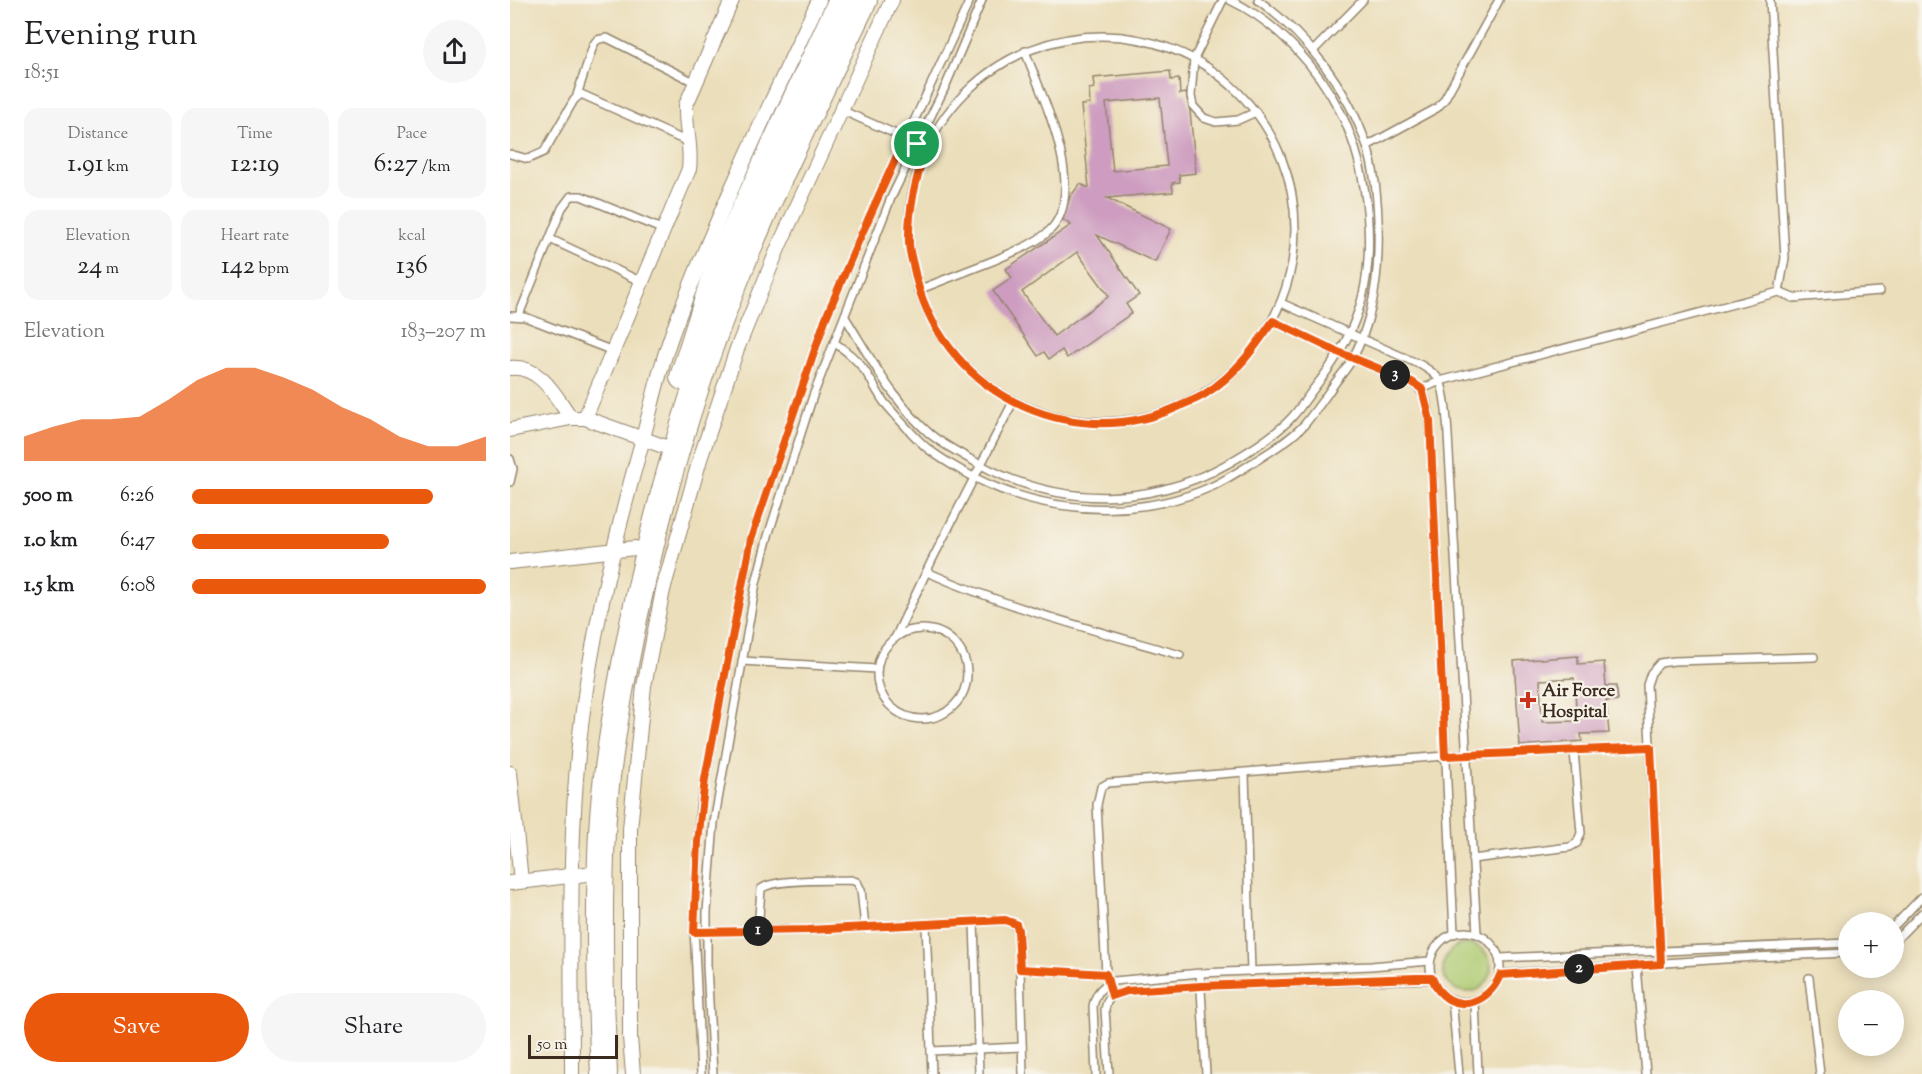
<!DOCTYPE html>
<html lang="en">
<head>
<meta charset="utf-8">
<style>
	:root { --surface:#fff; --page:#f6f6f6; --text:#202124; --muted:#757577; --accent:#ea580c }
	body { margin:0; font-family:"Sorts Mill Goudy",serif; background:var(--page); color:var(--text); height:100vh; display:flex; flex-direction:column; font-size:22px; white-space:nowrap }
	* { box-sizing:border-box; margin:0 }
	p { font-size:20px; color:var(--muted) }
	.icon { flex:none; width:33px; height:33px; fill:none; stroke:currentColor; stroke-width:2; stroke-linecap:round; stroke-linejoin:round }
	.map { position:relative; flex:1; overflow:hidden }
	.sheet { display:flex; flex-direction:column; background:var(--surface); width:510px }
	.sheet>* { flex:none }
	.tools { position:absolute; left:1328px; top:912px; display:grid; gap:12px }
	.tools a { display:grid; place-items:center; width:66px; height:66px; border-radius:50%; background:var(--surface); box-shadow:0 3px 15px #0003; font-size:30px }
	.scale { position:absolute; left:18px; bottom:15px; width:90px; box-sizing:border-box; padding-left:6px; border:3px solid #3b2a1e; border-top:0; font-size:16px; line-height:21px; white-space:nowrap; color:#3b2a1e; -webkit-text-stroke:4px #f7f3e8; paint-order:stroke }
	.pin { position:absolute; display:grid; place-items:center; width:51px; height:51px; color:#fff; margin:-26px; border:3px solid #fff; border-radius:50%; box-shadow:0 2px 6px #0007 }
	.km { position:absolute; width:30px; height:30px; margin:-15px; border-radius:50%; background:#222; color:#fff; font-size:16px; line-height:30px; text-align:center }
	.round { display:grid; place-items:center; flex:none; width:63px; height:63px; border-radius:32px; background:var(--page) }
	.summary { display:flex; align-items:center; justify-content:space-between; height:102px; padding:0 24px }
	h1 { font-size:33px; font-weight:600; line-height:45px }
	.figures { display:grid; grid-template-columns:repeat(3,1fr); gap:9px; height:102px; padding:6px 24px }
	.figures div { display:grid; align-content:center; border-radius:15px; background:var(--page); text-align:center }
	.figures b { font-size:26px; font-weight:600 }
	.figures small { font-size:16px; font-weight:400 }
	.figures p { font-size:16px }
	.chart { height:168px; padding:12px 24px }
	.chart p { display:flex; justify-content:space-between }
	.chart svg { width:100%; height:108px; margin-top:6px; fill:var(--accent); opacity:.7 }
	.button { display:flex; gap:12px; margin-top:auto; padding:12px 24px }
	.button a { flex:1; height:69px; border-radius:36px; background:var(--accent); color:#fff; font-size:24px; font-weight:600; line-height:69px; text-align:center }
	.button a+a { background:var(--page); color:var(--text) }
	ul { padding:0 24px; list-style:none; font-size:20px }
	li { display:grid; grid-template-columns:96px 72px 1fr; align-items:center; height:45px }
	li i { height:15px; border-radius:8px; background:var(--accent) }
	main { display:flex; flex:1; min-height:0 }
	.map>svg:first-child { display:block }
</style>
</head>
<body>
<main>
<section class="sheet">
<div class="summary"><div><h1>Evening run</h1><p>18:51</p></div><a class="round"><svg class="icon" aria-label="share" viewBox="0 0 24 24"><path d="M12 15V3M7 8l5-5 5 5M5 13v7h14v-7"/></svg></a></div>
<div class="figures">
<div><p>Distance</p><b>1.91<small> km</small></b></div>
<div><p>Time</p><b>12:19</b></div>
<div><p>Pace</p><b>6:27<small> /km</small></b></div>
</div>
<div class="figures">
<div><p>Elevation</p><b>24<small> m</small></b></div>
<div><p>Heart rate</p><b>142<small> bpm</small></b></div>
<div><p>kcal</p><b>136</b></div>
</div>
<div class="chart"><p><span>Elevation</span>183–207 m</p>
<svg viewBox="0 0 160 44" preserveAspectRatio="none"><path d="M0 44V34L10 30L20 27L30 27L40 26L50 19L60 11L70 6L80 6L90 10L100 15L110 22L120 27L130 34L140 38L150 38L160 34V44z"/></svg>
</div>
<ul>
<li><b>500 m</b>6:26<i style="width:82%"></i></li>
<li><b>1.0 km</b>6:47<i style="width:67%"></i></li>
<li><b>1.5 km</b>6:08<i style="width:100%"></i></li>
</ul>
<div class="button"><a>Save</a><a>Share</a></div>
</section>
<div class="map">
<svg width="1412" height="1074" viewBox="0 0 1412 1074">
	<rect width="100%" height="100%" fill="#f7f3e8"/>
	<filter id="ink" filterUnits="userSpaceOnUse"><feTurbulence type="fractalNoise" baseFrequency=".0167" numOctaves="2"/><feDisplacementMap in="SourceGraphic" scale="12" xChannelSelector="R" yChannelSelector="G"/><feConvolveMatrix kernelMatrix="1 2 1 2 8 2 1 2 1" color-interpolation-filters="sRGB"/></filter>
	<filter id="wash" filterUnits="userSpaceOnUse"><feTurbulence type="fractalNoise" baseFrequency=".008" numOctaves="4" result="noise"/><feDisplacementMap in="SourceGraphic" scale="24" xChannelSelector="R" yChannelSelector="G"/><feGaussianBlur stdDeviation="1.35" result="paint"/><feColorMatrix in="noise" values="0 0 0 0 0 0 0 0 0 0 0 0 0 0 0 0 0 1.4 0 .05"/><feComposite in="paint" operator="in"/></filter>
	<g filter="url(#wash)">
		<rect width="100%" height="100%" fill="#ebdeba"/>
		<circle fill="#aecb72" stroke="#747a48" stroke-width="1.5" cx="957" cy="968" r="24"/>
		<g id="blocks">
			<g fill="#cd9cc0" fill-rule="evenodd">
				<path d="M660 71 661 80 669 79 670 94 676 93 680 111 686 173 669 175 670 182 662 183 663 192 597 198 661 229 645 262 587 235 629 295 616 304 622 313 557 358 552 350 539 359 534 352 528 356 483 291 502 278 496 269 561 225 553 220 560 197 570 184 579 188 571 105 580 104 579 89 584 88 583 78ZM650 98 657 166 603 171 596 103ZM567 252 599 296 544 336 512 292Z"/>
				<path d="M1068 656V664L1094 662 1096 686H1106L1108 700 1096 701 1099 733 1071 734 1072 741 1010 746 1004 661ZM1064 678 1067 721 1032 722 1030 680Z"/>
			</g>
		</g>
	</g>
	<g filter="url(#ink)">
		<use href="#blocks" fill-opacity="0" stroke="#93846c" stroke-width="1.5"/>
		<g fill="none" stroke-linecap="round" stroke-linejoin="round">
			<defs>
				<g id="lane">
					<path d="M713 0 684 59 681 96 683 106 694 118 706 122 728 120 746 112"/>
					<circle cx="592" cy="229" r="193"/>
					<path d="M803 51 853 0"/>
					<path d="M67 95 83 46C86 39 89 39 97 38L186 83"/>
					<path d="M331 110 411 145"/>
					<path d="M857 146 927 108 934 100 989 0"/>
					<path d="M0 154 18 159 34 152 64 100 71 94 178 142"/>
					<path d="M40 239 132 282"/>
					<path d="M408 290C434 280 460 270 485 260 503 252 523 245 538 232 581 194 531 95 515 51"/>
					<path d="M1269 292 1283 298 1370 291"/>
					<path d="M771 303 911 365C918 369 926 374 930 381 937 396 938 436 939 453L967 933"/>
					<path d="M9 315 52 208 61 196H71L154 230"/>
					<path d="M0 316 15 317 103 351"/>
					<path d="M335 317C360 357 384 403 420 434 435 446 453 455 469 464 556 511 651 507 734 454 752 443 770 431 783 416 791 407 798 396 805 387 821 367 836 344 845 320 869 260 859 170 831 113 807 66 768 23 720 0"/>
					<path d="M763 321 828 352 901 382C917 393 917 402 920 420L944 933"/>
					<path d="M325 343C336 351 347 359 355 371 362 381 367 392 374 402 387 417 402 435 417 448 436 463 467 480 490 489 557 515 636 516 703 486 717 479 731 470 744 462 761 451 780 440 794 425 805 412 815 397 825 383 831 375 838 367 843 358 860 325 867 288 868 252 869 219 867 175 856 143 836 86 797 36 748 0"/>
					<path d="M912 389 930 381 1269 292 1275 258 1260 0"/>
					<path d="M0 459 3 469 0 482"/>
					<path d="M417 572C498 608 584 630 670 655"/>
					<circle cx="412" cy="674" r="45"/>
					<path d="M385 638 422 560 503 402"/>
					<path d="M232 661 367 669"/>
					<path d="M735 774 741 972"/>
					<path d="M962 859 1060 847 1067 843 1071 833 1064 751"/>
					<path d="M464 922 469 1074"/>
					<path d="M416 924 422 1074"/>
					<path d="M1383 927 1412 897"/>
					<path d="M248 931 251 889C263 878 323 881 341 880L347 882 351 890 355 927"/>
					<circle cx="955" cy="967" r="35"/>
					<path d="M184 932 298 930 495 920C504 923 507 926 509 935L513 1074"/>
					<path d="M1383 943 1412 913"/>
					<path d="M990 958 1338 943"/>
					<path d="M1151 964 1137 685 1141 673 1150 663 1164 661 1304 657"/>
					<path d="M1127 966 1136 1074"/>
					<path d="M510 969 596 974"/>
					<path d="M690 973 696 1074"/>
					<path d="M990 974 1245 957 1338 953"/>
					<path d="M1299 978 1310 1074"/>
					<path d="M602 996 596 974 587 805 591 787 598 783 935 756 1141 747"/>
					<path d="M942 1000 949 1074"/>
					<path d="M965 1002 968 1074"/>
					<path d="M421 1051 512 1047"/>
					<path d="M191 1074 184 927 190 808 241 539 315 320 348 242 460 0"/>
					<path d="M203 1074 197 966V912L204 823 246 583 258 536 303 396 381 198 436 85 472 0"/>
					<path d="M586 1074 583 1006C586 993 591 986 604 981L690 973 861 966 920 961"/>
					<path d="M599 1074 595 1009 597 1002 602 996 617 991 691 986 922 979"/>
				</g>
				<g id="street">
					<path d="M0 368C31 365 46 397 61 418"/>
					<path d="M75 418 179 169C182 147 175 128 176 105L222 0"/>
					<path d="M0 430 61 418H75L153 446"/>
					<path d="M0 562 125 548"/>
					<path d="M0 773 11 881"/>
					<path d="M0 883 76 874"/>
					<path d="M62 1074C62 953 57 830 73 710 85 619 107 530 132 442 143 400 152 358 168 318 209 210 260 105 309 0"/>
					<path d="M123 1074 120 1037V829L134 686 153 590 190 459 227 349 269 246 382 0"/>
				</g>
				<g id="highway">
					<path d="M173 377 203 283 215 252 332 0"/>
					<path d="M94 1074C90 993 88 913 92 832 95 774 105 716 116 659 141 528 178 395 229 271 266 179 311 90 354 0"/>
				</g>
			</defs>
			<use href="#lane" stroke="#93846c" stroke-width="10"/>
			<use href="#street" stroke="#93846c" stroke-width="16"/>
			<use href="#highway" stroke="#93846c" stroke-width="28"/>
			<use href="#lane" stroke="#fff" stroke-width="7"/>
			<use href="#street" stroke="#fff" stroke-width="14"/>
			<use href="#highway" stroke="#fff" stroke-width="26"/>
		</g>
	</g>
	<g fill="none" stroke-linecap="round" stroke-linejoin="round" filter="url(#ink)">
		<defs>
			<path id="route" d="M395 138 416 148C406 179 398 209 399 242 399 251 402 260 404 269 428 389 558 457 670 406 678 402 688 399 695 394 725 375 743 350 763 321L828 352 902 382 912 389 920 420 935 756 1141 747 1151 964 990 975C981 1000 950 1015 929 991 926 988 924 982 922 978H906L691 986 617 991 602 996 596 974 510 969 508 930 506 924 495 920 298 930 184 932 188 842 195 779 241 539 315 320 348 242Z"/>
		</defs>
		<use href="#route" stroke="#fff" stroke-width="12"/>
		<use href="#route" stroke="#ea580c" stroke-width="8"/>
	</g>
	<path fill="#c8321e" stroke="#f7f3e8" stroke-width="2" d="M1015 691h6v6h6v6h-6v6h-6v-6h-6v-6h6z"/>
	<g text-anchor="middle" stroke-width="4.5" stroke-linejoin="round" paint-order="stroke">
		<g font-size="18" font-weight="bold" fill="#3b2a1e" stroke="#f7f3e8" text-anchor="start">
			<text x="1032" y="696">Air Force<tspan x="1032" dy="21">Hospital</tspan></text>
		</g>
	</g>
</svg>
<div class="tools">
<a>+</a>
<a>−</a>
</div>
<div class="scale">50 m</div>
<div class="pin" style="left:407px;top:144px;background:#1e9e55"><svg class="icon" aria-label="arrive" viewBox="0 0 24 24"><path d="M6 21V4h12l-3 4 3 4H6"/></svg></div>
<b class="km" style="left:248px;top:931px">1</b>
<b class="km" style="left:1069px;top:969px">2</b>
<b class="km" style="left:885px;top:375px">3</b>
</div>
</main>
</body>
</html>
